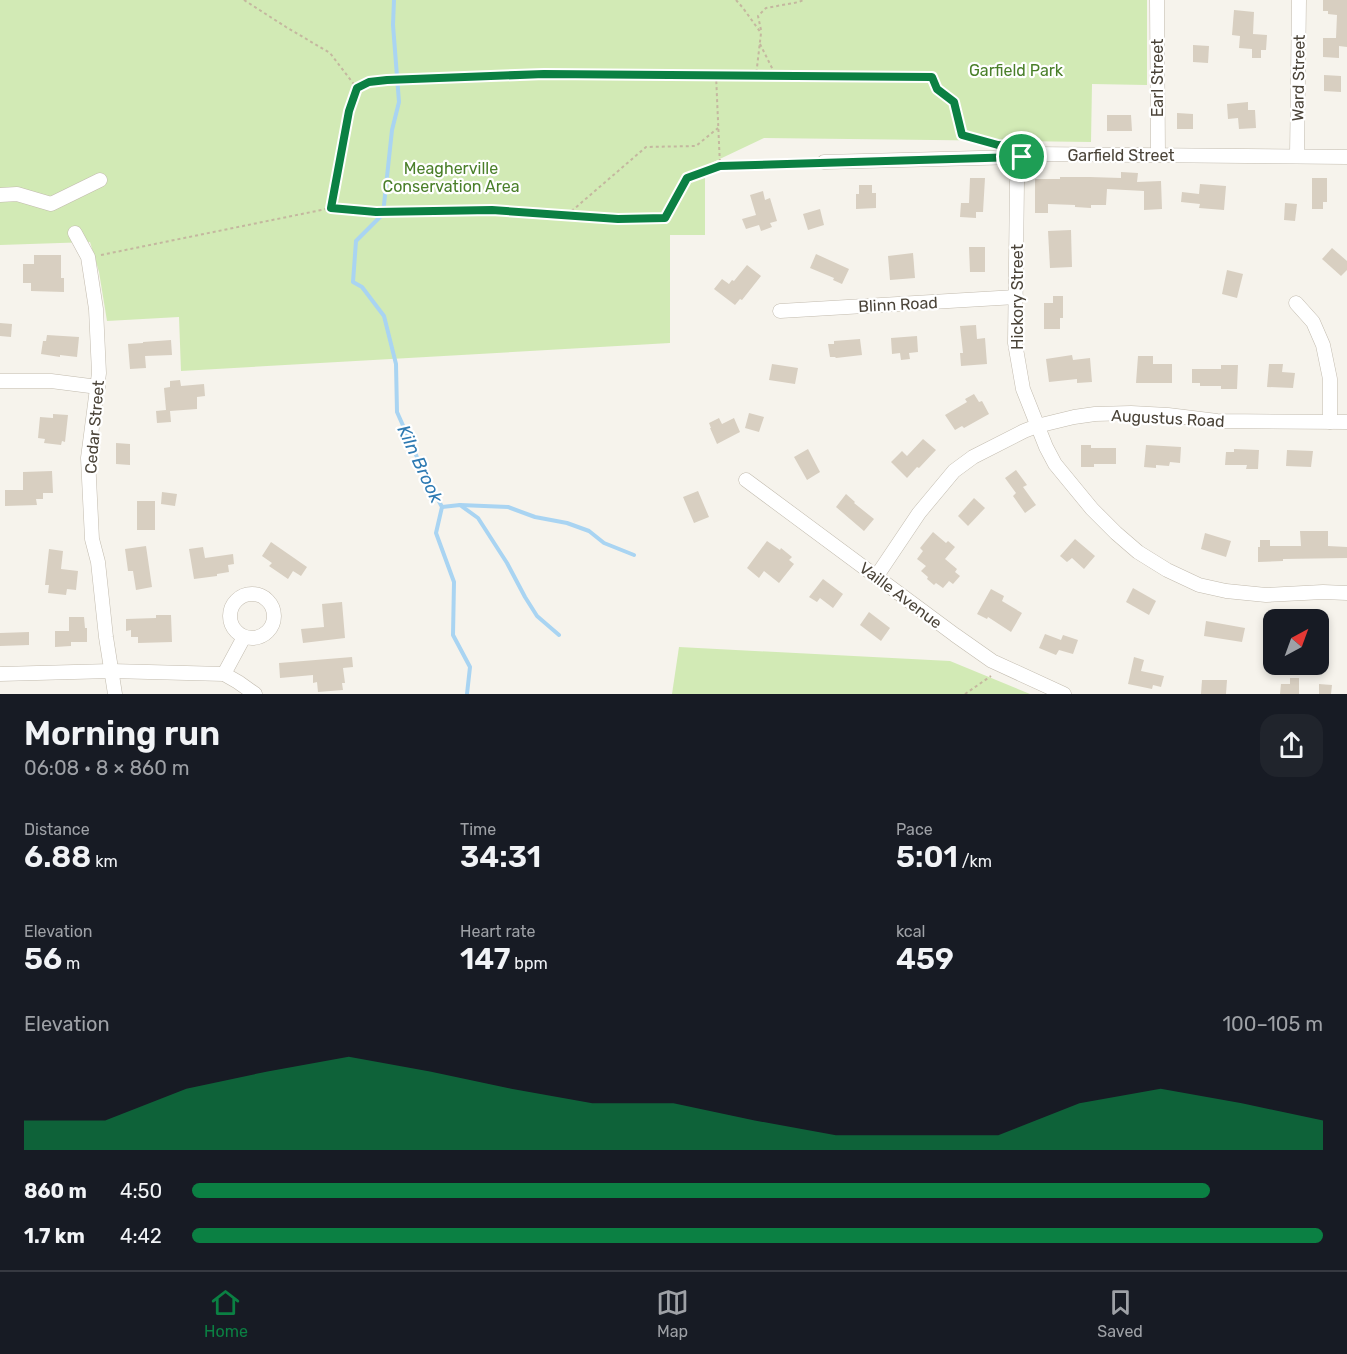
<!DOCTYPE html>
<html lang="en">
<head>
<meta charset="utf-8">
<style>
	:root { --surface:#171b24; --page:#20242c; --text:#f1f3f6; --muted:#9ea1a6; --line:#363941; --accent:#0b8043 }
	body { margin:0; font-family:Rubik,sans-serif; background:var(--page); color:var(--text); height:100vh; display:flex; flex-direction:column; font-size:22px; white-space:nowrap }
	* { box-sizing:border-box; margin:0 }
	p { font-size:20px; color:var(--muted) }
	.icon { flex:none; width:33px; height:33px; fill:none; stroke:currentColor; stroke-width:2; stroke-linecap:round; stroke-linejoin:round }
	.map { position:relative; height:694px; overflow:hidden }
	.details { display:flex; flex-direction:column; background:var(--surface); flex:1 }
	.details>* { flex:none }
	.needle { width:39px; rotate:41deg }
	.tools { position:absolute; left:1263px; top:609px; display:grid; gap:12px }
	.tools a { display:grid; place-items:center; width:66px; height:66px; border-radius:12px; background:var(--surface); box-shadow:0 3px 9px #0003; font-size:30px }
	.pin { position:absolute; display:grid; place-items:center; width:51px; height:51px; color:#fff; margin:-26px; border:3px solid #fff; border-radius:50%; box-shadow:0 2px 6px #0007 }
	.round { display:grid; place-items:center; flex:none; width:63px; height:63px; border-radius:18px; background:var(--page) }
	.summary { display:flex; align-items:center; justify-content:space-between; height:102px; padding:0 24px }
	h1 { font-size:33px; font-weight:600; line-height:45px }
	.figures { display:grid; grid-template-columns:repeat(3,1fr); gap:9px; height:102px; padding:6px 24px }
	.figures div { display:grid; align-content:center }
	.figures b { font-size:30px; font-weight:600 }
	.figures small { font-size:16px; font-weight:400 }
	.figures p { font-size:16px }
	.chart { height:168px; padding:12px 24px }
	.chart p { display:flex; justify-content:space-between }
	.chart svg { width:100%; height:108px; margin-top:6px; fill:var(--accent); opacity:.7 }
	ul { padding:0 24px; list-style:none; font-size:20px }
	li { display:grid; grid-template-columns:96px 72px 1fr; align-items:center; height:45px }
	li i { height:15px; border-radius:8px; background:var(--accent) }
	.tab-bar { display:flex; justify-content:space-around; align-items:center; height:84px; border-top:2px solid var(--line); background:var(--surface); font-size:16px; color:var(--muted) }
	.tab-bar a { display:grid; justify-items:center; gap:3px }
	.tab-bar .on { color:var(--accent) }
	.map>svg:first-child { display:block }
</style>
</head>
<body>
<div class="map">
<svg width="1347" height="694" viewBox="0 0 1347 694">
	<rect width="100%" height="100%" fill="#f6f3ec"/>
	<g fill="#d2eab5">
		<path d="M0 0H1147V85L1092 84 1091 142 764 138 705 166V235H670V343L181 371 179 317 107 321 99 272 90 242 0 245Z"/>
		<path d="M679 647 950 661 1030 694H672Z"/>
	</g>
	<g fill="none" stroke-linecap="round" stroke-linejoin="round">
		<g stroke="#a9d4f2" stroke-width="4">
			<path d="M394 0 393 25 399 102 392 130 383 214 356 241 353 282 362 287 384 316 396 364 397 412 424 473 442 507 436 533 454 582 453 635 470 667 467 694"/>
			<path d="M460 505 508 507 535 517 567 523 589 531 604 543 634 555"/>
			<path d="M442 507 460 505 478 518 507 563 525 597 537 616 559 635"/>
		</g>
	</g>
	<g fill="#d8cfc1">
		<path d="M1323 0H1347V47L1339 46V58L1323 57V38H1336L1337 15 1328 14V11H1323Z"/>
		<path d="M1234 10 1254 12 1253 34 1267 35 1266 50H1261V58H1252V49L1239 48 1240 36 1232 35Z"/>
		<path d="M1193 45 1209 46 1208 63 1193 62Z"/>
		<path d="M1324 75 1341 76V92L1324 91Z"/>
		<path d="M1248 102V110H1255L1256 128 1239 129 1238 118 1228 119 1227 104Z"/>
		<path d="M1177 113 1193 114V129H1177Z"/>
		<path d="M1107 115H1131L1132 131H1107Z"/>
		<path d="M1121 172 1138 173 1137 182 1161 181 1162 209 1144 210V191L1107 189 1106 205H1091V208L1075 207V205L1048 204V213H1035V179H1060V177H1090L1121 178Z"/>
		<path d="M970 178H985L983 212H976V218L960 217 961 203H969Z"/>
		<path d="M1312 178H1327V202H1323V209H1312Z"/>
		<path d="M1200 184 1226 186 1224 210 1199 208 1200 204 1181 202 1182 192 1199 194Z"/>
		<path d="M859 185H872V193H876V208L856 209V194H859Z"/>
		<path d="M763 191 765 200 770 198 777 221 770 223 772 227 761 231 759 225 746 229 742 219 756 215 750 195Z"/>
		<path d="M1285 203 1297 204 1295 221 1284 220Z"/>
		<path d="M820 209 824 225 808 230 803 214Z"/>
		<path d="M1071 230 1072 267 1050 268 1048 231Z"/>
		<path d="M969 247H985V272H970Z"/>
		<path d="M1332 248 1347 261V270L1341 276 1322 259Z"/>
		<path d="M913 253 915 278 890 280 888 256Z"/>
		<path d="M816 254 849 269 842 284 833 280 834 278 810 268Z"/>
		<path d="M34 255H61V278H64V292L31 291V283H23V264H34Z"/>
		<path d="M747 265 761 276 742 300 740 299 735 305 714 289 722 279 729 284 732 280 734 281Z"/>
		<path d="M1227 270 1243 274 1237 298 1222 294Z"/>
		<path d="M1053 296H1063V318H1060V329H1044V303H1053Z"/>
		<path d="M0 323 12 324 11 337 0 336Z"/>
		<path d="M976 325 977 339 985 338 987 364 961 366 960 353H963L960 326Z"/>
		<path d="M47 335 79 337 77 357 60 355V357L41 354 43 341H46Z"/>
		<path d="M917 336 918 352 909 353 910 359 901 360 900 353 892 354 891 338Z"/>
		<path d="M860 339 862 355 836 358 835 357H830L828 344H834V341Z"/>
		<path d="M171 340 172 355 145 356 146 368 130 369 128 344 143 343V342Z"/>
		<path d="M1072 355 1073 360 1090 358 1092 382 1077 383V379L1049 382 1046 359Z"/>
		<path d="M1138 356H1153V364H1172V383H1136Z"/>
		<path d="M772 364 798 368 795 384 769 380Z"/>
		<path d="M1269 364H1283L1282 372 1295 373 1293 388 1267 387Z"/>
		<path d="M1221 365H1238L1237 389H1221V386H1200V383H1192V369H1221Z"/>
		<path d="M180 380 181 386 204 384 205 396 197 397V409L170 411 171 422 157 423 156 411 166 410 164 388 170 387V381Z"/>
		<path d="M974 394 979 402 982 401 989 414 964 428 962 426 955 430 945 415 967 402 965 399Z"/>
		<path d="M749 413 764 417 759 432 745 428Z"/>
		<path d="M53 414 68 415 65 442 62 441 61 445 44 443 45 439 38 438 40 417 53 418Z"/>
		<path d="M719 418 722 424 734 418 740 432 717 444 710 428H711L709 423Z"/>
		<path d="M923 439 936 450 919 468 917 467 907 478 891 462 902 451 907 456Z"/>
		<path d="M116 443 130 444V465L116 464Z"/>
		<path d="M1081 445H1091V448H1116V464H1094V467H1081Z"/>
		<path d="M1146 445 1181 447 1180 463 1170 462 1169 466 1156 465V468L1144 467Z"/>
		<path d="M808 449 820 472 807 480 794 457Z"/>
		<path d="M1234 449 1259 450 1258 469H1246L1247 465H1225L1226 452H1234Z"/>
		<path d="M1287 450 1313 451 1311 467 1286 466Z"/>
		<path d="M1016 470 1027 485 1023 487 1036 505 1025 513 1013 496 1016 493 1005 478Z"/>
		<path d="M52 471 53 493H43V499H36L37 505 5 506V490H23V472Z"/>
		<path d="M698 491 709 517 694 523 683 497Z"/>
		<path d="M162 492 177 494 175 506 161 504Z"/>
		<path d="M846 494 855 502 854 503 874 519 864 531 836 507Z"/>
		<path d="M974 498 985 508 968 526 958 516Z"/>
		<rect x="137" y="501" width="18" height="29"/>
		<path d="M1300 531H1328V546L1347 547V558L1283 559V561L1258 562V547H1260V540H1270V546H1301Z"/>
		<path d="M933 532 946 543 948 541 955 547 945 559 957 569 955 572 960 576 953 584 949 581 943 588 936 583 934 585 927 579 928 577 921 571 926 566 917 559 923 551 920 548Z"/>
		<path d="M1205 533 1231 541 1226 557 1201 549Z"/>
		<path d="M1075 539 1095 556 1084 569 1072 558 1067 562 1060 556Z"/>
		<path d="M767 541 780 550 781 548 792 557 789 560 794 564 779 583 764 571 759 578 747 568Z"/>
		<path d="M271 542 307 567 301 576 293 571 288 579 269 566 272 563 262 556Z"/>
		<path d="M146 546 152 587 136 590 133 571H128L125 549Z"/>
		<path d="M203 547 205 558 233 554 234 564 228 565 229 572 217 574V576L194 579 189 549Z"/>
		<path d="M49 549 63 551 61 569 78 571 76 590 67 589 66 595 48 593 49 585H45Z"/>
		<path d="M823 579 843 594 833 608 820 598 817 602 809 597Z"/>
		<path d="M1133 588 1156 601 1149 615 1126 602Z"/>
		<path d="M991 589 1004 596 1002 601 1022 613 1011 632 988 617 987 619 977 614Z"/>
		<path d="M342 602 345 638 303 643 301 629 324 627 322 604Z"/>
		<path d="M869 612 890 628 881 641 860 625Z"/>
		<path d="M156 615H171L172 642 138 643V637H131V630L126 631V619L156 618Z"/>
		<path d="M69 617H84L85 628H87V642H71V646L55 647V631H69Z"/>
		<path d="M1206 621 1245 628 1242 642 1204 636Z"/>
		<path d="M29 632V645L0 646V633Z"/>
		<path d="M1045 634 1061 640 1063 635 1078 640 1073 654 1059 650 1056 655 1039 648Z"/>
		<path d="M352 657 353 667 343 668 345 683H342L343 690 318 692 317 682 313 683V675L280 678 279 663Z"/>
		<path d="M1134 657 1144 660 1141 671 1164 676 1161 687 1153 685 1152 689 1128 684Z"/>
		<path d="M1290 678H1299V694H1280L1281 684H1290Z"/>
		<path d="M1202 680H1227L1226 694H1201Z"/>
		<path d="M1319 684 1332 685 1331 694H1319Z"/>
	</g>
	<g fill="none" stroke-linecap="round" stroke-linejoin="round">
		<defs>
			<g id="minor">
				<path d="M1157 0 1158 155"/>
				<path d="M1297 156 1299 0"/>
				<path d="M1021 157 1017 182 1015 343 1023 389 1046 447 1055 464 1092 509 1116 533 1138 552 1167 570 1199 585 1226 591 1266 595 1323 592 1347 593"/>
				<path d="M824 162 1021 157 1033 154 1347 157"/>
				<path d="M0 195 17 194 51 204 100 180"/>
				<path d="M75 233 88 257 96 309 99 373 88 458 92 539 98 562 106 637 115 694"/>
				<path d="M1296 303 1313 322 1323 345 1330 379V422"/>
				<path d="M780 311 1016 297"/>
				<path d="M0 381H51L98 387"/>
				<path d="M746 480 955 635 992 661 1064 694"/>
				<path d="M876 577 919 513 954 471 973 457 1024 431 1037 426 1074 417 1095 414 1131 413 1168 415 1217 421 1347 422"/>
				<circle cx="252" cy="616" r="22"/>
				<path d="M0 674 111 671 224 674 238 682 255 694"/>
				<path d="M224 674 244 637"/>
			</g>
		</defs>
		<use href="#minor" stroke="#c2bbae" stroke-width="15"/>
		<g stroke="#c4b79f" stroke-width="2" stroke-dasharray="3 3" stroke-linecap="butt">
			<path d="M244 0 286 27 330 53 356 87"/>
			<path d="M736 0 743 8 761 33 756 76"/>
			<path d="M761 30 758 16 766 8 799 2 803 0"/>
			<path d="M760 44 776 76"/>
			<path d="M720 166 813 163"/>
			<path d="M331 208 349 111 357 88 369 82 387 80 544 74 932 77 937 89 954 102 962 135 996 144"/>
			<path d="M567 215 646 147 696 146 718 128"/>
			<path d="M101 255 331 208 377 212 492 210 618 219 665 218 687 178 720 166 716 75"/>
			<path d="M965 694 991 676"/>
		</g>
		<use href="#minor" stroke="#fff" stroke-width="14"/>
	</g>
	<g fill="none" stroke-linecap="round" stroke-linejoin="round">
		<defs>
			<path id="route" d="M544 74 932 77 937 89 954 102 962 135 998 145 1018 147 1022 157 720 166 687 178 665 218 618 219 492 210 376 212 331 208 349 111 357 88 369 82 387 80Z"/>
		</defs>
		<use href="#route" stroke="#fff" stroke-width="12"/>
		<use href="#route" stroke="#0b8043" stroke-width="8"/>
	</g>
	<g text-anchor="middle" stroke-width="4.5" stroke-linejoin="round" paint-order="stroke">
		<g font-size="16" fill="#4a7f2a" stroke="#fff">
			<text x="1016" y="76">Garfield Park</text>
			<text x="451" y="174">Meagherville<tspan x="451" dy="18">Conservation Area</tspan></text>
		</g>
		<g font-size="16" fill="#4b4439" stroke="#fff">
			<text transform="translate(1157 78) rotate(-90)" y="6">Earl Street</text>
			<text transform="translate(1298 78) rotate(-89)" y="6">Ward Street</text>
			<text x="1121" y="161">Garfield Street</text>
			<text transform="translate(1017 297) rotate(-90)" y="6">Hickory Street</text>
			<text transform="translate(898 304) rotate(-3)" y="6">Blinn Road</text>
			<text transform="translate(1168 418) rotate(3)" y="6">Augustus Road</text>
			<text transform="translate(94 427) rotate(-85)" y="6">Cedar Street</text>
			<text transform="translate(901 595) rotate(37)" y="6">Vaille Avenue</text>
		</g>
		<g font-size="18" font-style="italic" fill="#2e7ab2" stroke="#fff">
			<text transform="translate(420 464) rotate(65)" y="6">Kiln Brook</text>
		</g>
	</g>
</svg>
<div class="tools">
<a><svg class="needle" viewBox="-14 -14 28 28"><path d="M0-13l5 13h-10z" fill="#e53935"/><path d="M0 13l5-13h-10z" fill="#9ea1a6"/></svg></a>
</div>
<div class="pin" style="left:1022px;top:157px;background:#1e9e55"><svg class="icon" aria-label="arrive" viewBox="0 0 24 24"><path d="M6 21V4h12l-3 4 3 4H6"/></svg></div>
</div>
<section class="details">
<div class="summary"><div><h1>Morning run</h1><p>06:08 · 8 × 860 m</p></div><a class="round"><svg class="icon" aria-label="share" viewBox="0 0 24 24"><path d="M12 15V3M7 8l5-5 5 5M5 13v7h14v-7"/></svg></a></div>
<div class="figures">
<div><p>Distance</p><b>6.88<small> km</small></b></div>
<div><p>Time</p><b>34:31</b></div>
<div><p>Pace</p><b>5:01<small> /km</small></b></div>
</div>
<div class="figures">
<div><p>Elevation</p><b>56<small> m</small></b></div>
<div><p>Heart rate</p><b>147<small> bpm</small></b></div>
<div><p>kcal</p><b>459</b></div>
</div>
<div class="chart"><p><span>Elevation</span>100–105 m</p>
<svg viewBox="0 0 160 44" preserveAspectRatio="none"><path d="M0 44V32L10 32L20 19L30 12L40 6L50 12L60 19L70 25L80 25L90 32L100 38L110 38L120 38L130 25L140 19L150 25L160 32V44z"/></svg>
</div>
<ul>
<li><b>860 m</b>4:50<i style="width:90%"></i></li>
<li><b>1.7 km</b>4:42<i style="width:100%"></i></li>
</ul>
</section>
<nav class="tab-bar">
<a class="on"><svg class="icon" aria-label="home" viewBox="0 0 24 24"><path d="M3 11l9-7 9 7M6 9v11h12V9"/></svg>Home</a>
<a><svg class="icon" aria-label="map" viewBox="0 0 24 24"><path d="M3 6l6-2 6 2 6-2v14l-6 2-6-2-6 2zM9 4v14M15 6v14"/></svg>Map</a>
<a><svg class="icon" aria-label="saved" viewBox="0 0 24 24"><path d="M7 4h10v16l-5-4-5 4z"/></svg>Saved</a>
</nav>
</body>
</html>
